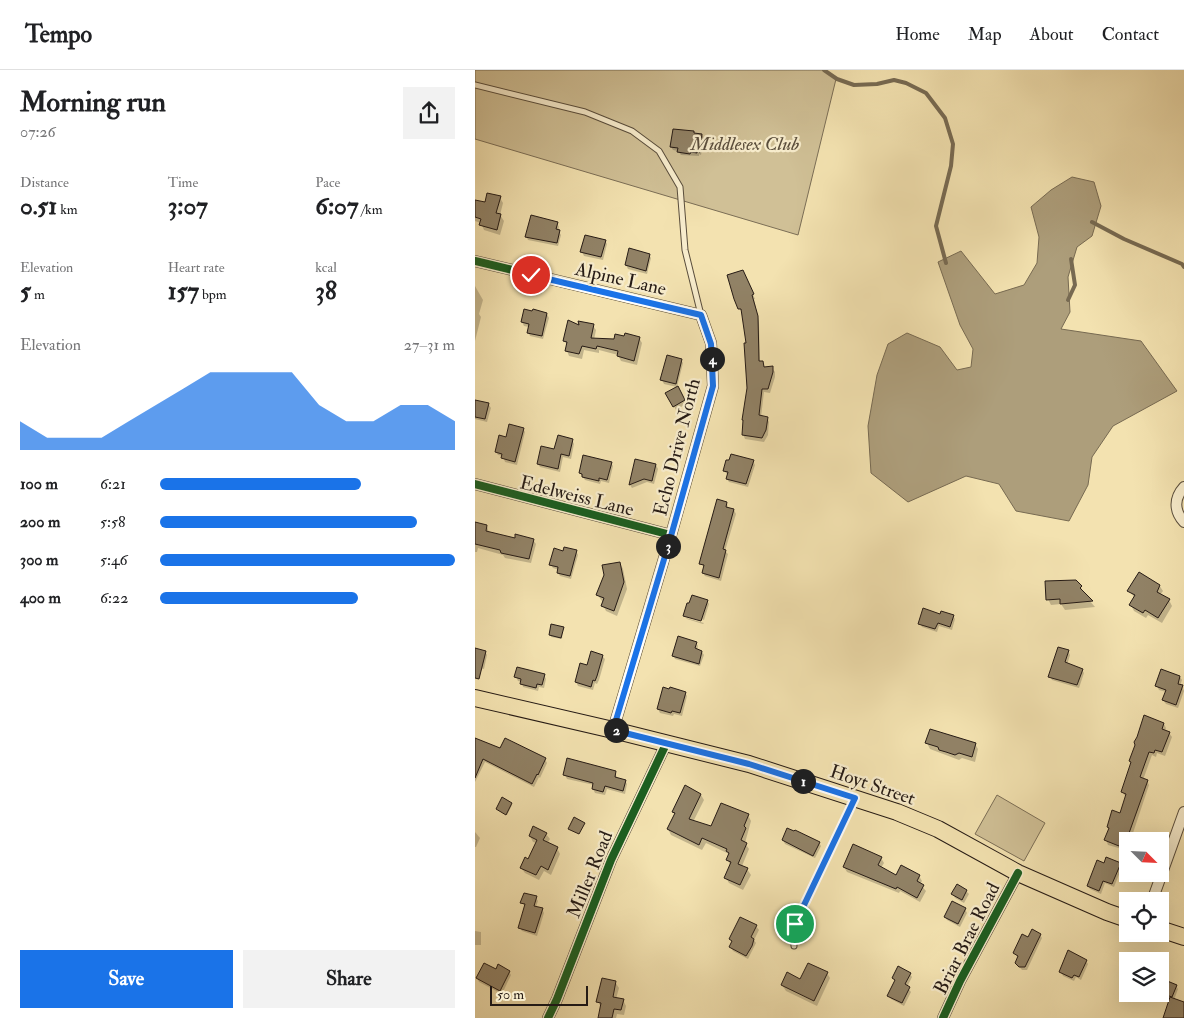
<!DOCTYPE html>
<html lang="en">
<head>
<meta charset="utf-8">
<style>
	:root { --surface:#fff; --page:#f2f2f2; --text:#202124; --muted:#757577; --line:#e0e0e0; --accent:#1a73e8 }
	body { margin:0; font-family:"IM FELL Double Pica",serif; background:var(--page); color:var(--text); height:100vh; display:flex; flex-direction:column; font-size:19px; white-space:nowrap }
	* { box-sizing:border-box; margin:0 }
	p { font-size:16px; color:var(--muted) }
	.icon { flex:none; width:28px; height:28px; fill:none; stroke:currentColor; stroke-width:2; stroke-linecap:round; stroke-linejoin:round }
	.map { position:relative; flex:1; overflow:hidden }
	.panel { display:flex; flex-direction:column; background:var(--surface); width:475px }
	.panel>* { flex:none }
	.needle { width:32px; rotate:114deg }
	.controls { position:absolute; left:644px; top:762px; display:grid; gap:10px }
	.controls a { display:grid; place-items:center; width:50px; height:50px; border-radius:0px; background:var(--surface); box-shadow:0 5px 20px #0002; font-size:25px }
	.scale { position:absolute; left:15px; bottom:12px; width:98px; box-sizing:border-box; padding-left:5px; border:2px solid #261b15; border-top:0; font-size:14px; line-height:18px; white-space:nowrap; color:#261b15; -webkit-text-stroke:4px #f7eccc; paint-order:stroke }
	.pin { position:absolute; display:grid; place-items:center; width:42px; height:42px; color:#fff; margin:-21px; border:2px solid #fff; border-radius:50%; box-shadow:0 1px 5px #0007 }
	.km { position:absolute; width:25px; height:25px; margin:-12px; border-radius:50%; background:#222; color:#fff; font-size:14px; line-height:25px; text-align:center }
	.round { display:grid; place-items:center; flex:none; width:52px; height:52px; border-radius:0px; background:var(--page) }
	.headline { display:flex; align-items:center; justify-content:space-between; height:85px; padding:0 20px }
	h1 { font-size:28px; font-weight:700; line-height:38px }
	.figures { display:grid; grid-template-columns:repeat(3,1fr); gap:8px; height:85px; padding:5px 20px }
	.figures div { display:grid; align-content:center }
	.figures b { font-size:25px; font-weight:700 }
	.figures small { font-size:14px; font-weight:400 }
	.figures p { font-size:14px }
	.chart { height:140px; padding:10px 20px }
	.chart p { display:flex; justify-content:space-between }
	.chart svg { width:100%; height:90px; margin-top:5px; fill:var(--accent); opacity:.7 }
	.cta { display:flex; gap:10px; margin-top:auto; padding:10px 20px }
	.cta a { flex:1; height:58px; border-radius:0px; background:var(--accent); color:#fff; font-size:20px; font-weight:700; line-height:58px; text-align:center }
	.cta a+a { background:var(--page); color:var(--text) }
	ul { padding:0 20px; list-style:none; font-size:16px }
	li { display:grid; grid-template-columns:80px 60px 1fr; align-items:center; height:38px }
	li i { height:12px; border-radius:6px; background:var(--accent) }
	header { display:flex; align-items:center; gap:30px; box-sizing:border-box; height:70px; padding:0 25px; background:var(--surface); border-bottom:1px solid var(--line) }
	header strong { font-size:24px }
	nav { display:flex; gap:28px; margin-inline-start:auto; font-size:18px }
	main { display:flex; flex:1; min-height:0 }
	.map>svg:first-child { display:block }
</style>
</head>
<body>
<header>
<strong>Tempo</strong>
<nav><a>Home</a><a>Map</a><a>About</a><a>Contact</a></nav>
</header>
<main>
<section class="panel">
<div class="headline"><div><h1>Morning run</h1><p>07:26</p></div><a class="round"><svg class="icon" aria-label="share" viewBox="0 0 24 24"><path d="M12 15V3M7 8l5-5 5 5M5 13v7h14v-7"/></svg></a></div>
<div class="figures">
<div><p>Distance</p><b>0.51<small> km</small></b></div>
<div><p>Time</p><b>3:07</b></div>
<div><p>Pace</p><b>6:07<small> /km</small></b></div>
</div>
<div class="figures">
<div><p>Elevation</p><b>5<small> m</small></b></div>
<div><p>Heart rate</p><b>157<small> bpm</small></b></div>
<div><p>kcal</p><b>38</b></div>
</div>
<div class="chart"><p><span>Elevation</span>27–31 m</p>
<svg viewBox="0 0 160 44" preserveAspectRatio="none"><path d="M0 44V30L10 38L20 38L30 38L40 30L50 22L60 14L70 6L80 6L90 6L100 6L110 22L120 30L130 30L140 22L150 22L160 30V44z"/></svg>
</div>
<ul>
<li><b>100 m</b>6:21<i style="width:68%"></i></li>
<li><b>200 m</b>5:58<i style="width:87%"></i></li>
<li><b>300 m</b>5:46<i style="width:100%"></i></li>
<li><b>400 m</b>6:22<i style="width:67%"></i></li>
</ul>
<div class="cta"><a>Save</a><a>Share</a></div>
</section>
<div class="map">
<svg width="709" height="948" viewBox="0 0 709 948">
	<rect width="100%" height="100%" fill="#f3e2b0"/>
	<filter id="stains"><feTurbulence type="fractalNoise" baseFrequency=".004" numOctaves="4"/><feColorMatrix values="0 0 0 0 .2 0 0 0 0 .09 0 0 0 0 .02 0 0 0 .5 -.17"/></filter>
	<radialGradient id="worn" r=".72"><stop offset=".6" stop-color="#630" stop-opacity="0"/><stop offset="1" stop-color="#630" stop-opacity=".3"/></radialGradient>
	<g fill="#d0c096" stroke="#7b6e56">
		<path d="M0 0H348L361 9 323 165 0 69Z"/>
		<path d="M522 725 570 753 549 791 500 764Z"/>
	</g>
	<path fill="#ad9e7b" stroke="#776a52" d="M597 107 619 112 626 136 617 166 602 177 593 207 595 242 586 259 666 271 702 321 638 356 617 387 613 415 594 451 541 441 524 414 491 406 433 432 396 403 393 356 402 305 413 274 432 263 465 277 482 300 496 297 498 279 485 255 463 192 486 181 520 224 549 215 562 193 564 167 556 137 576 120Z"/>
	<g fill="#0003">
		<path d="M219 64 227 65 229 68 226 85 224 84V86L206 85 203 81 198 80 196 77Z"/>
		<path d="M25 128 28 133 25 145 29 151 25 165 9 160 6 153 0 151V131L11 134Z"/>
		<path d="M82 153 84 157 83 161 86 165 83 176 53 170 51 166Z"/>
		<path d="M130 171 132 174 128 190 109 186 107 182Z"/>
		<path d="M174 185 176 188 172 204 153 199 151 195Z"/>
		<path d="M270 206 280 229H279L284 252 285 292H288L290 298H297L300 302V307L295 323 289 322 286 347 292 348 294 352 293 365 289 372 270 369 268 364 273 318 272 274 267 243 265 239Z"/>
		<path d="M0 216 8 230 4 244 6 247 0 271Z"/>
		<path d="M72 244 74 248 68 269 55 266 53 262 54 257 49 256 47 252Z"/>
		<path d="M118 256 121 260 119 270 140 271 164 268 167 273 162 295 146 291 143 285 124 280V283L109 280 107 289 94 286 92 281 93 276 89 270 105 257Z"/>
		<path d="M206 290 208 293 202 317 189 314 187 310Z"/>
		<path d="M202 318 211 334 201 340 192 324Z"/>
		<path d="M0 331 14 335 16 338 12 352 0 349Z"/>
		<path d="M48 359 50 362 42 395 30 392 28 386 23 385 21 382 32 368Z"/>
		<path d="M97 370 99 374 96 389 88 387 85 402 65 397 63 394Z"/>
		<path d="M161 390 181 395 183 399 179 414 172 412 157 418 155 415Z"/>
		<path d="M278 391 280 395 273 417 254 412 252 409 253 405 249 401Z"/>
		<path d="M136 393 138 396 134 413 126 411 125 414 110 410 105 403Z"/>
		<path d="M252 433 253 438 259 440 261 444 250 481 253 484 246 511 230 506 228 503 230 498 225 493Z"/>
		<path d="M0 453 12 456 14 463 41 469 58 470 61 474 56 493 30 488 28 485 3 478 2 482H0Z"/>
		<path d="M101 481 103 485 96 509 85 506 83 503 84 500 78 498 76 495 89 482Z"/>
		<path d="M145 493 148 499 152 519 142 546 131 541 128 535 129 532 126 530 123 525Z"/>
		<path d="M684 515 688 521 685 525 694 530 697 536 687 553 673 545 671 548 659 541 656 535 660 528 654 521Z"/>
		<path d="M606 517 608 523 620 537 590 540 586 534 576 535 573 529Z"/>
		<path d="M232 531 234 534 229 550 211 545V547L210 545Z"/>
		<path d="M466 545 478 546 480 549 477 560 464 556 462 562 447 557 445 553Z"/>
		<path d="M211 548 229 553 228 554 212 549Z"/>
		<path d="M77 556 88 558 87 569 76 567Z"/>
		<path d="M221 573 223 576 222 580 227 582 229 585 225 596 200 589 198 585Z"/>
		<path d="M0 580 10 582 12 585 9 599 0 597Z"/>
		<path d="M593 581 595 585 592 595 607 600 609 603 604 618 577 610 575 606Z"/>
		<path d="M127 586 130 589 124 610 122 614 120 613 118 620 103 616 101 612 113 596Z"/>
		<path d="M69 605 71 609 69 618 64 617 63 621 48 617 47 612 43 611 41 607Z"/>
		<path d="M705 607 707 610 705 616H707L709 621 703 638 691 634 688 630 691 622 684 620 682 616Z"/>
		<path d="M210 623 212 626 207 646 199 644 198 646 185 643 183 639Z"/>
		<path d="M689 654 691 658 690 661 694 663 697 667 690 686 682 683 681 687 677 685 668 710 672 711 674 715 656 769 651 768 647 779 633 775 631 770 634 760 633 757 646 745 651 727 647 722 657 694 655 691Z"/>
		<path d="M0 669 25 680 70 689 72 693 65 708 64 707 59 717 10 692 0 712Z"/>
		<path d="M452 673 500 674 503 679 500 692 487 688 484 690 455 679Z"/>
		<path d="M140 702 142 708 150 711 152 714 150 724 132 719 130 725 120 723 118 719 119 715 92 709 90 705Z"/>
		<path d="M226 725 229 730 218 752 237 758 273 745 276 751 270 773 274 779 267 796 272 799 276 805 268 820 254 813 251 808 256 796 252 789 254 784 231 773 227 780 196 765 193 759 200 745 198 742Z"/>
		<path d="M27 729 37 735 32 745 22 739Z"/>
		<path d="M0 762 5 768 1 777H0Z"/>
		<path d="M71 764 75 769 72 774 82 778 85 784 76 805 69 801 64 810 50 803 46 798 54 790 62 773 58 772 55 766Z"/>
		<path d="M308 770 344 773 346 776 340 788 310 774Z"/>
		<path d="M406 788 409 793 406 798 421 807 444 806 447 811 445 814 451 821 445 832 425 821 424 823 372 802 369 797Z"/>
		<path d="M629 794H645L647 797 639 817 630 813 626 824 615 819 613 816Z"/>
		<path d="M491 821 494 824 489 833 480 828 478 824Z"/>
		<path d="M61 828 63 831 61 837 67 839 69 843 62 866 47 861 45 858 51 837 47 833Z"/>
		<path d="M490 839 492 843 485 857 472 850 470 847Z"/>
		<path d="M265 848 281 856 284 860 279 870 281 873 273 889 258 881 256 877 258 873 255 869Z"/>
		<path d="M0 861 6 862V875H0Z"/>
		<path d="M565 865 567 868 552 900H547L541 893 544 888 539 883 554 868Z"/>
		<path d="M611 891 613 894 606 910 601 907 599 911 588 906 586 902Z"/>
		<path d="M21 900 34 902 36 905 27 924 4 912 2 908Z"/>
		<path d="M352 903 355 908 342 936 311 921 307 915Z"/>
		<path d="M435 904 437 907 432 917 436 922 429 936 416 929 414 926 421 912 418 908Z"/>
		<path d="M140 912 144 918 141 929 148 930 151 936 149 945 142 944 141 948H124L126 938 123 931Z"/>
		<path d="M685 912 701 916 703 919 699 930 709 934V948H690L696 929 684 925Z"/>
	</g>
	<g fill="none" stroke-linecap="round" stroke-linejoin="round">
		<g stroke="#776a52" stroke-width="4">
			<path d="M349 0 362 9 379 15 402 14 419 10 431 13 451 23 470 48 478 74 476 96 461 156 471 193"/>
			<path d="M617 152 649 169 707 194 709 197"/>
			<path d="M593 230 600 215 596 189"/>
		</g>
	</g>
	<g fill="#918266" stroke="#261b15">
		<path d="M198 59 219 61V63L227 64 225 82 223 81 222 83 216 82 215 84 202 82 203 78 195 77Z"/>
		<path d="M12 123 26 126 21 143 26 144 22 160 4 155 6 149 0 147V130L10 132Z"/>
		<path d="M56 145 83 152 81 159 85 160 82 173 50 167Z"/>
		<path d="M110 165 131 170 126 187 105 182Z"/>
		<path d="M154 178 175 184 171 201 150 195Z"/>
		<path d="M268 200 279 224 277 225 283 246 284 291H288L289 297 298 296V302L293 319H287L284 345 293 347 291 360 287 368 267 365 268 350H267L272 318 269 273H271L266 239H263L259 229 252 205Z"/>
		<path d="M49 239 57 241 58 239 72 243 67 266 52 263 54 254 46 252Z"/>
		<path d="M93 250 104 255 103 251 119 254 116 268 139 269 140 264 149 266 150 263 165 267 159 291 142 286 143 281 122 276 121 279 107 276 104 284 90 281 92 272 88 271Z"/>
		<path d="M192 285 207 289 201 314 185 310Z"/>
		<path d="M203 316 210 330 198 337 190 323Z"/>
		<path d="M0 330 14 333 10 349 0 347Z"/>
		<path d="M34 354 49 358 40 392 26 388 27 384 20 382 24 365 31 367Z"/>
		<path d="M83 365 98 369 94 386 86 384 83 399 62 394 66 376 79 379Z"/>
		<path d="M256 384 279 390 271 414 251 409 253 402 248 401 251 390H254Z"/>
		<path d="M108 385 137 392 132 410 124 408V411L107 407V404L104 403Z"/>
		<path d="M160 389 181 394 177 411 169 409 154 415Z"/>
		<path d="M242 429 252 432 251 437 259 439 248 479 251 480 244 508 227 503 229 495 224 494Z"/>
		<path d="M0 452 12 455 11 461 40 468V464L59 469 54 489 26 483 25 480 0 474Z"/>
		<path d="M89 477 102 480 95 506 82 503 83 497 74 495 79 478 88 481Z"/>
		<path d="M145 492 149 512 139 541 126 536 129 528 121 525 129 505 127 495Z"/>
		<path d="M664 502 685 515 682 522 695 529 683 548 670 540 668 543 654 535 660 525 652 521Z"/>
		<path d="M601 510 607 516 605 518 618 531 585 534V529L571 530 570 511Z"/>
		<path d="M217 525 233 530 226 551 208 546 212 533H214Z"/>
		<path d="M448 538 465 544 466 541 479 545 475 557 463 553 460 559 443 554Z"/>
		<path d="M76 554 89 557 86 568 74 565Z"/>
		<path d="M203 566 222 572 220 578 227 581 224 594 197 586Z"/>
		<path d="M583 577 594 580 590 592 608 599 602 615 573 607Z"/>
		<path d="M0 578 11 581 4 609 0 608Z"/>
		<path d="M116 581 128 585 122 606 120 611 118 610 116 617 100 612 105 593 112 595Z"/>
		<path d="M42 597 70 604 67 615 62 614 61 618 45 614 46 609 39 607Z"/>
		<path d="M686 599 705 606 703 614 708 615 701 635 687 630 691 620 680 616Z"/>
		<path d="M188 617 194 619 195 617 211 622 205 643 197 641 196 643 182 639Z"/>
		<path d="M669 645 689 653 687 659 695 662 687 682 680 680 679 683 674 682 665 707 673 710 653 766 649 764 644 776 629 770 634 758 632 757 637 740 645 743 651 724 646 722 656 692 654 691 660 675 659 672 662 667Z"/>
		<path d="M455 659 501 673 497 687 484 683 480 685 471 682 464 680 463 677 450 673Z"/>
		<path d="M0 668 25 678 30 668 71 688 63 705 62 704 57 714 8 689 0 708Z"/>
		<path d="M92 688 141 701 140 707 151 710 148 721 130 716 128 722 117 719 118 713 88 705Z"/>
		<path d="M210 715 226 724 214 749 236 756 246 733 274 744 269 756 271 758 266 770 272 773 263 794 273 798 265 815 249 808 256 792 251 790 254 783 251 781 252 779 227 768 224 775 192 759 200 743 197 742Z"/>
		<path d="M27 727 37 733 31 745 21 739Z"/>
		<path d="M99 747 110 753 104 764 93 759Z"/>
		<path d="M58 756 72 763 68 770 83 777 73 800 66 796 61 805 45 798 50 787 53 789 62 770 54 766Z"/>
		<path d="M312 758 319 761 320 760 345 772 338 786 307 770Z"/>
		<path d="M378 774 407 787 403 795 421 805 426 795 445 805 442 811 449 815 442 828 422 817 421 819 368 797Z"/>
		<path d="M631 787 646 793 637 814 628 811 624 821 612 816 622 790 629 793Z"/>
		<path d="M482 814 492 820 487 830 476 824Z"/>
		<path d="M49 823 62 826 59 836 68 838 60 863 43 858 50 834 45 833Z"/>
		<path d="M477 831 491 838 483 854 469 847Z"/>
		<path d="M265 847 282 855 276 867 279 869 277 876 271 886 254 877 257 871 254 869Z"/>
		<path d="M557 859 566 864 550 897H544L540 893 543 886 538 883 547 864 553 867Z"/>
		<path d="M593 880 612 890 604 907 599 905 597 908 584 902Z"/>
		<path d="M9 893 21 899 23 894 35 901 25 921 1 908Z"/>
		<path d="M333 893 353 902 339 931 306 915 312 902 325 909Z"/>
		<path d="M423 896 436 903 430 914 435 917 427 933 412 926 420 910 417 908Z"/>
		<path d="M127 908 141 911 138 927 149 929 146 940 139 939 137 948H123L126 933 121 932Z"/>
		<path d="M685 908 702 915 697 927 685 923Z"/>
		<path d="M695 927 709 932V948H688Z"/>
	</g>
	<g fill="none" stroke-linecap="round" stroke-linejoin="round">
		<defs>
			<g id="service">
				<path d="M0 15 110 42 157 61 184 81 205 117 210 180 226 245"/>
				<path d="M319 876 318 862 320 854 378 731"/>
			</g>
			<g id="minor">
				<path d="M0 191 226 245 236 273 238 316 196 465 138 660"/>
				<path d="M0 414 196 465"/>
				<path d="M709 417C699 428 699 441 709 452"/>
				<path d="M677 831 709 742"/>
				<path d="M73 948 82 929 136 790 191 674"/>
				<path d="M468 948 485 911 543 803"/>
			</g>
			<g id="primary">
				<path d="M0 628 138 660 274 694 422 742 463 759 543 803 632 842 652 849"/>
				<path d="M685 859 709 867"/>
			</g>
		</defs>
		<use href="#service" stroke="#594d3c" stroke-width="7"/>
		<use href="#minor" stroke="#594d3c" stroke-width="12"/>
		<use href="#primary" stroke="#261b15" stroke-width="18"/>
		<use href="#service" stroke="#f7eccc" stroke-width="5"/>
		<use href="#minor" stroke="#f7eccc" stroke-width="10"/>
		<use href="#primary" stroke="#f3e2b0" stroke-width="16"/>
		<defs>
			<g id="cycleway">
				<path d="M0 191 226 245 236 273 238 316 196 465 138 660"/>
				<path d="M0 414 196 465"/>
				<path d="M73 948 82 929 136 790 191 674"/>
				<path d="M468 948 485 911 543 803"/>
			</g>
		</defs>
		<use href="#cycleway" stroke="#f7eccc" stroke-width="11"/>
		<use href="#cycleway" stroke="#1b5e20" stroke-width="8"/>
	</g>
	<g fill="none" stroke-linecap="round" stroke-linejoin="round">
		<defs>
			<path id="route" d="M56 205 226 245 236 274 238 316 196 466 138 660 274 694 380 728 320 854"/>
		</defs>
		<use href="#route" stroke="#fff" stroke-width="10"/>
		<use href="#route" stroke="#1a73e8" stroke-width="6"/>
	</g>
	<g text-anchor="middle" stroke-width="4.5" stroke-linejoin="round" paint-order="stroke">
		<g font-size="19" font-style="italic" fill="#594d3c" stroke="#f7eccc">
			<text x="270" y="80">Middlesex Club</text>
		</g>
		<g font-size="19" fill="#261b15" stroke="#f7eccc">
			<text transform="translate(146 208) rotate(13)" y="7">Alpine Lane</text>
			<text transform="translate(201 377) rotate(-76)" y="7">Echo Drive North</text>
			<text transform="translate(102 425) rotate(14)" y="7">Edelweiss Lane</text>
			<text transform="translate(398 714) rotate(19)" y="7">Hoyt Street</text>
			<text transform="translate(114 804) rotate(-68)" y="7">Miller Road</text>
			<text transform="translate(491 868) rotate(-63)" y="7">Briar Brae Road</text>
		</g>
	</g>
	<rect width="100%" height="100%" filter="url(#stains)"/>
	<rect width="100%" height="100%" fill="url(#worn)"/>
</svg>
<div class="controls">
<a><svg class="needle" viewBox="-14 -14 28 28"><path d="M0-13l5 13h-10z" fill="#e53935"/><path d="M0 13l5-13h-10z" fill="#757577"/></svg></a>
<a><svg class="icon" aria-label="locate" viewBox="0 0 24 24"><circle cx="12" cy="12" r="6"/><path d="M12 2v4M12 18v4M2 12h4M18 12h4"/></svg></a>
<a><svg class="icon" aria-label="layers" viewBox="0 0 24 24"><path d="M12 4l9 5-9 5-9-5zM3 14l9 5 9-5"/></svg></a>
</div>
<div class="scale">50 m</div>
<div class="pin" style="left:320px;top:854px;background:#1e9e55"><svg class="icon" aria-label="arrive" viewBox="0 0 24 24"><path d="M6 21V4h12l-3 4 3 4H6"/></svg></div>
<div class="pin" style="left:56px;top:205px;background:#d93025"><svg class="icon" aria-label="check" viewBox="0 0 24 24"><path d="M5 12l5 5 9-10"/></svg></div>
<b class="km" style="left:328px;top:711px">1</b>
<b class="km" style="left:141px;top:660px">2</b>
<b class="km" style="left:193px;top:476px">3</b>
<b class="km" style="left:237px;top:289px">4</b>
</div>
</main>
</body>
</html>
